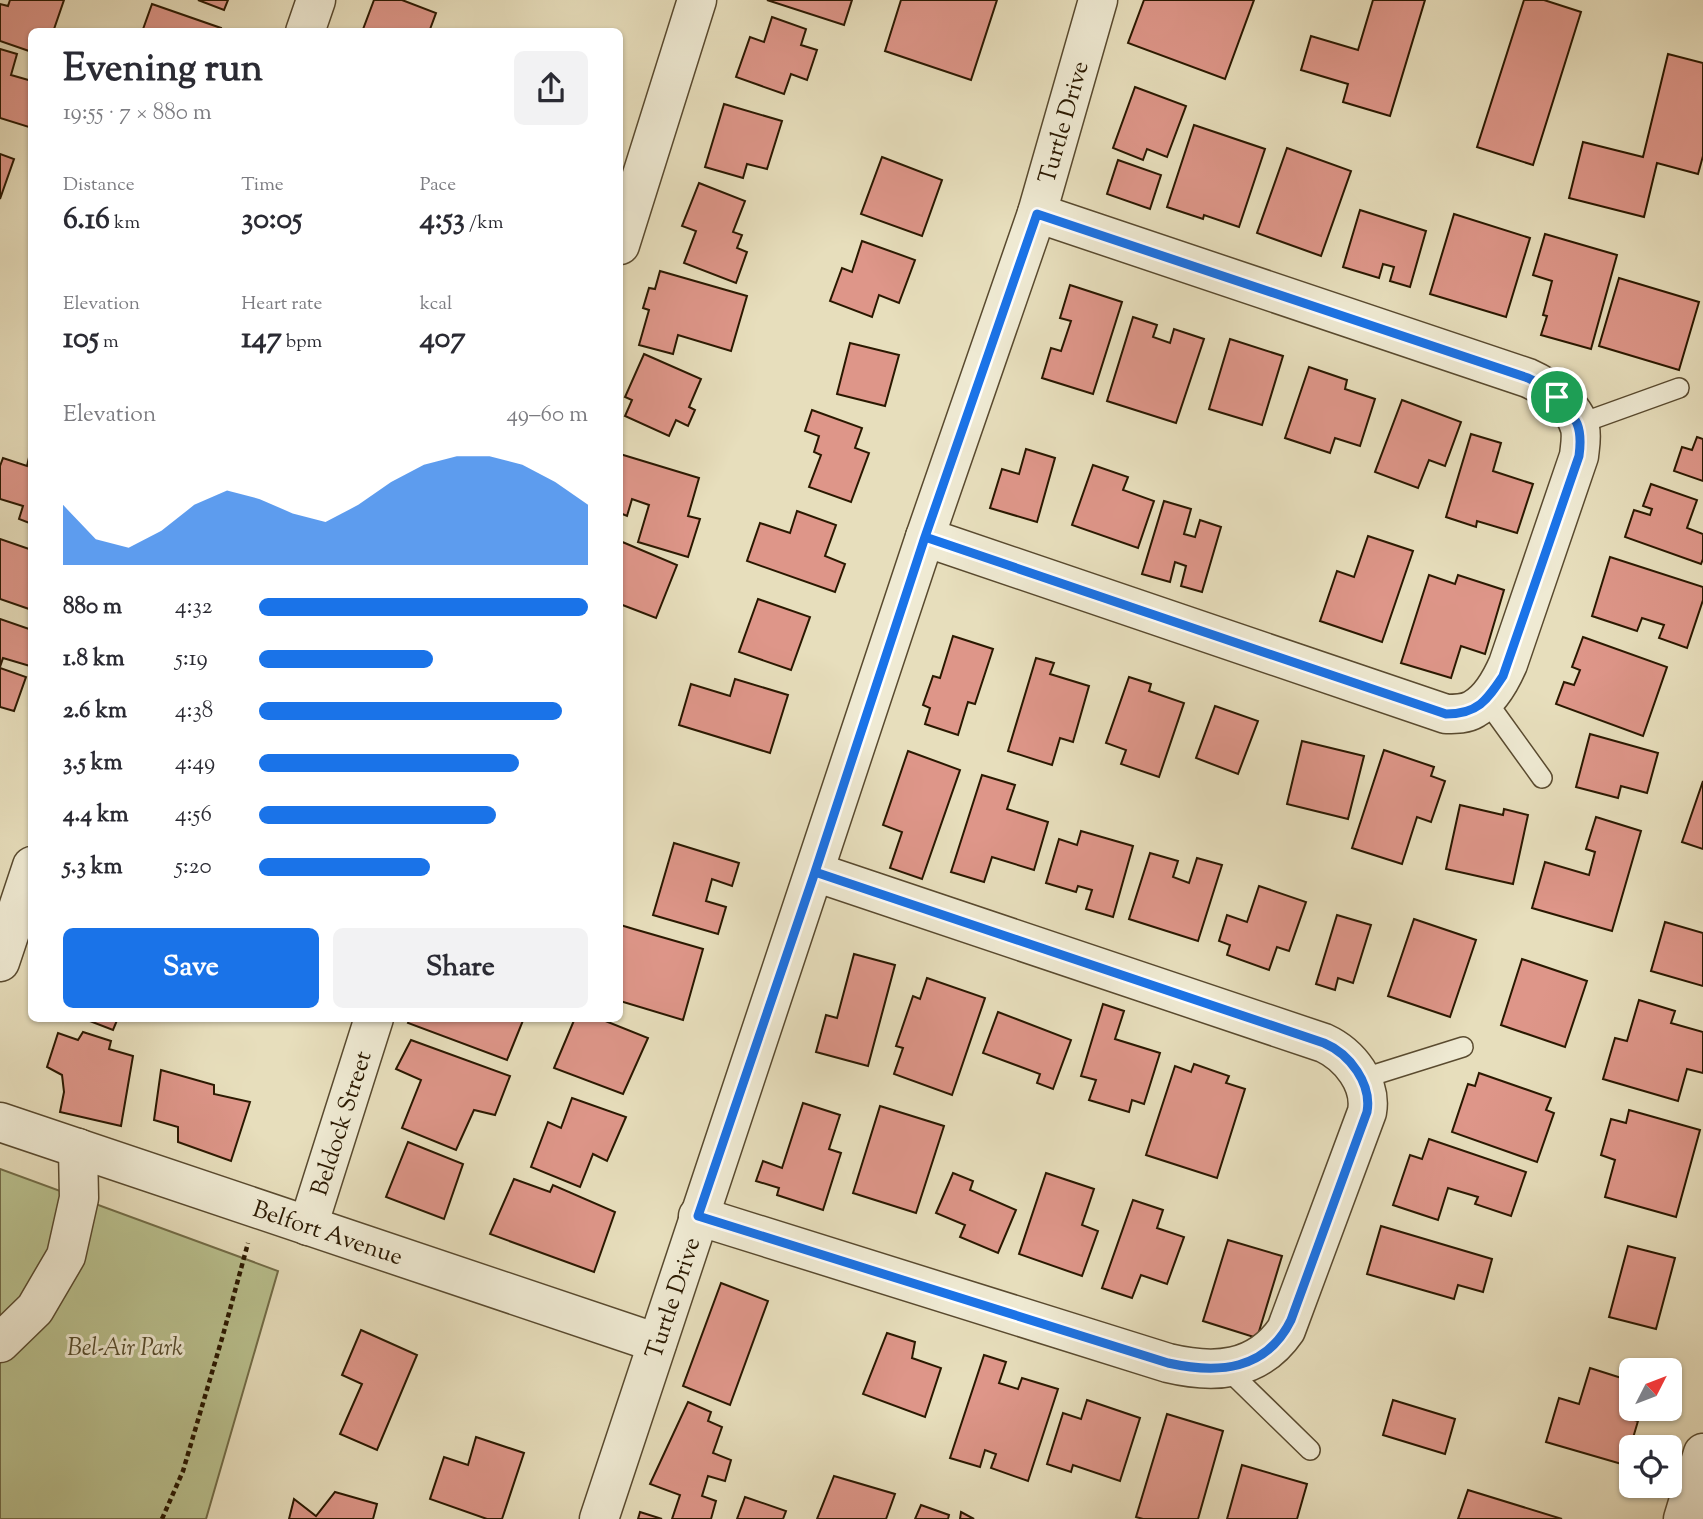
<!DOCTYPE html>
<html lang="en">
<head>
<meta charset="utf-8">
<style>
	:root { --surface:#fff; --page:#f2f2f3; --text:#2b2b33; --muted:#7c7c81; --accent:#1a73e8 }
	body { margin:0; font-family:"Sorts Mill Goudy",serif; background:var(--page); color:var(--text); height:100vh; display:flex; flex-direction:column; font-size:26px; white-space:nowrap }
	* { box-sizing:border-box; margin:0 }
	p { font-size:23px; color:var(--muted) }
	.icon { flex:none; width:38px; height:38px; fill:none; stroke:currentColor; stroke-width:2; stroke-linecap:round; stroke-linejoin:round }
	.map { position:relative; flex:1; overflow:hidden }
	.details { position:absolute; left:28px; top:28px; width:595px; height:994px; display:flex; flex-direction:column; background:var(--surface); border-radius:10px; box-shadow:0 2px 5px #0004 }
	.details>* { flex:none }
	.needle { width:46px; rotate:48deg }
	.fabs { position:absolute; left:1619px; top:1358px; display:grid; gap:14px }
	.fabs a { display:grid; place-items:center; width:63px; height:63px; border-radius:10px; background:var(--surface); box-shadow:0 2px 5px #0004; font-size:35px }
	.pin { position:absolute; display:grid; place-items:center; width:60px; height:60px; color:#fff; margin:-30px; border:4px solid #fff; border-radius:50%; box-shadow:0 2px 7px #0007 }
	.round { display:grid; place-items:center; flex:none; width:74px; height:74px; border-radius:10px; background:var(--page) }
	.head { display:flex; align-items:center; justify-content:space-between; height:119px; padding:0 35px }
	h1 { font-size:38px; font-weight:700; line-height:52px }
	.metrics { display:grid; grid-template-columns:repeat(3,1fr); gap:10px; height:119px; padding:7px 35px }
	.metrics div { display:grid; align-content:center }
	.metrics b { font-size:30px; font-weight:700 }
	.metrics small { font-size:19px; font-weight:400 }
	.metrics p { font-size:19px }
	.chart { height:196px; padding:14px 35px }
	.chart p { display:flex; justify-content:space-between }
	.chart svg { width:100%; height:126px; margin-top:7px; fill:var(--accent); opacity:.7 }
	.primary-button { display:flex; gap:14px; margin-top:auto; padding:14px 35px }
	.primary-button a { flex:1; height:80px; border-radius:10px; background:var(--accent); color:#fff; font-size:28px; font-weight:700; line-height:80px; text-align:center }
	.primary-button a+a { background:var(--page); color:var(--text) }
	ul { padding:0 35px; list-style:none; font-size:23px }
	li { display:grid; grid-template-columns:112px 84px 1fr; align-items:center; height:52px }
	li i { height:18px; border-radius:9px; background:var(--accent) }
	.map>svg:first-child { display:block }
</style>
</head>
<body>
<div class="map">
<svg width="1703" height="1519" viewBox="0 0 1703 1519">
	<rect width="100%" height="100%" fill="#e7debc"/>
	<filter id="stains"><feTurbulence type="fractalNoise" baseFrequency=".00286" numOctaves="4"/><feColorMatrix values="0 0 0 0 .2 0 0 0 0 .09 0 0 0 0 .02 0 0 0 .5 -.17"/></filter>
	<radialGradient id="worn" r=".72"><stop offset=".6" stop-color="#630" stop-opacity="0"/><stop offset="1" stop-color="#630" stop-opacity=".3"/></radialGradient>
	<path fill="#b9c08e" stroke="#726c47" stroke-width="2" d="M0 1169 278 1271 206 1519H0Z"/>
	<g fill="#de9689" stroke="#2a1800" stroke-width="2">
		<path d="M10 0H64L53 32H32V52L0 41V4L8 6Z"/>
		<path d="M198 0H228L224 10Z"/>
		<path d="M374 0H402L436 13 429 32H362Z"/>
		<path d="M767 0H852L844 25Z"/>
		<path d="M901 0H997L971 80 885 51Z"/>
		<path d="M1144 0H1254L1225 79 1128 43Z"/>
		<path d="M1373 0H1425L1390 116 1343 102 1348 84 1301 70 1311 36 1358 50Z"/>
		<path d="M1524 0H1544L1581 12 1533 165 1477 147Z"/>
		<path d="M152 4 221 28 220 32H142Z"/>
		<path d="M772 17 806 29 801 45 817 50 807 80 791 74 784 94 736 77 750 37 764 42Z"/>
		<path d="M0 49 17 54 11 75 32 81V128L0 118Z"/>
		<path d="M1668 54 1703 63V156L1698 174 1657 163 1644 217 1569 198 1583 142 1643 157Z"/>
		<path d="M1135 87 1186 106 1167 157 1147 149 1143 160 1113 148Z"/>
		<path d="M724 104 782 121 767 169 747 164 743 178 705 167Z"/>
		<path d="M1194 125 1265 149 1239 227 1204 215 1203 219 1167 207Z"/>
		<path d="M1287 148 1351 171 1321 256 1257 233Z"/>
		<path d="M0 154 14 159 0 199Z"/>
		<path d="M882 157 942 180 922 236 861 214Z"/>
		<path d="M1118 160 1161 175 1150 209 1107 194Z"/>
		<path d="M699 183 745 201 733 232 742 235 737 248 747 252 736 283 684 263 696 231 682 226Z"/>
		<path d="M1360 210 1426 231 1410 287 1390 281 1394 267 1383 264 1379 278 1343 267Z"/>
		<path d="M1454 214 1530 238 1506 317 1430 294Z"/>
		<path d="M1545 234 1617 255 1591 349 1541 335 1547 316 1543 315 1552 281 1533 275Z"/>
		<path d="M862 241 915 260 899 303 879 295 872 317 830 301 842 268 852 272Z"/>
		<path d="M660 271 747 296 731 351 678 335 673 354 639 345 649 310 643 308 649 288 655 289Z"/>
		<path d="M1619 278 1699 302 1679 370 1599 346Z"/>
		<path d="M1070 285 1122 302 1093 394 1042 378 1051 348 1061 351 1071 321 1060 318Z"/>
		<path d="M1133 317 1157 325 1153 337 1170 343 1174 329 1204 339 1176 423 1107 401Z"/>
		<path d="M1230 339 1283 356 1262 425 1209 409Z"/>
		<path d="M850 343 899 355 885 406 837 394Z"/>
		<path d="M644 354 701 379 689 407 695 410 688 426 676 420 669 436 625 416 632 400 625 397Z"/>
		<path d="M1309 367 1347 380 1345 389 1375 399 1360 446 1335 438 1330 453 1285 438Z"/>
		<path d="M1402 400 1461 422 1445 466 1429 460 1418 488 1375 472Z"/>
		<path d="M812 410 862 428 855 448 869 453 851 502 809 487 821 455 814 452 819 436 805 431Z"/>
		<path d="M1471 434 1501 443 1493 471 1533 484 1517 533 1477 521 1476 527 1446 517Z"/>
		<path d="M1697 437 1703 439V481L1674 471 1682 447 1692 450Z"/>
		<path d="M1026 449 1055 458 1037 522 990 508 1002 469 1019 474Z"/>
		<path d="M30 453H32V524L19 519 23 506 0 499V466L3 458 27 466Z"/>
		<path d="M620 454 699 478 688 516 700 519 688 557 638 542 649 505 632 499 627 516 620 513Z"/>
		<path d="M1093 465 1128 477 1123 490 1154 501 1138 548 1072 525Z"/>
		<path d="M1651 484 1697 500 1687 528 1703 534V559L1701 564 1625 537 1634 510 1650 515 1652 509 1643 506Z"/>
		<path d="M1164 501 1191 509 1184 534 1195 537 1200 520 1221 527 1202 592 1181 586 1186 566 1175 562 1170 582 1142 574Z"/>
		<path d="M797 511 836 525 825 556 845 564 835 592 747 561 760 523 790 533Z"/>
		<path d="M1368 536 1413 551 1382 642 1320 621 1337 571 1354 577Z"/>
		<path d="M0 539 32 550V610L0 599Z"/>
		<path d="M620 541 677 565 656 618 620 604Z"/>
		<path d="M1610 557 1703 587V600L1687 648 1659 638 1664 625 1642 618 1637 631 1592 616Z"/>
		<path d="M1429 575 1455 584 1458 575 1504 590 1485 654 1461 646 1451 678 1401 663Z"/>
		<path d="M758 599 810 617 791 670 739 652Z"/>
		<path d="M0 619 32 630V661L30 666 3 658 0 667Z"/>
		<path d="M953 636 993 649 975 704 968 702 958 735 925 724 930 708 923 705 933 676 940 678Z"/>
		<path d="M1583 637 1667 667 1643 736 1556 704 1564 682 1574 685 1580 670 1572 667Z"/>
		<path d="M1036 658 1054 663 1050 674 1089 686 1073 742 1060 738 1052 765 1008 751Z"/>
		<path d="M0 668 26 677 14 711 0 707Z"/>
		<path d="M1129 677 1151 684 1149 691 1184 703 1159 777 1121 764 1126 750 1106 743Z"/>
		<path d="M735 679 788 695 770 753 679 725 691 684 730 696Z"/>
		<path d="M1215 706 1258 721 1238 774 1196 758Z"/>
		<path d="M1590 734 1658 753 1647 793 1621 786 1618 798 1576 787Z"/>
		<path d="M1302 741 1364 756 1348 819 1287 804Z"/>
		<path d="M1384 750 1434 767 1431 776 1445 781 1431 822 1417 817 1402 864 1352 848Z"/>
		<path d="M908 751 960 770 922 879 890 868 902 832 883 825Z"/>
		<path d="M982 775 1015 785 1007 809 1048 822 1034 870 992 857 984 882 951 872Z"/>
		<path d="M1703 781V849L1682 842Z"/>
		<path d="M1460 805 1503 815 1504 809 1528 815 1513 884 1446 869Z"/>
		<path d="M1596 817 1641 831 1612 931 1532 908 1545 862 1589 875 1595 852 1586 849Z"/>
		<path d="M1081 831 1133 846 1113 917 1086 909 1092 890 1078 886 1076 892 1046 883 1059 839 1077 845Z"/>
		<path d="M674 843 739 863 732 886 712 879 706 901 726 907 718 934 653 915Z"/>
		<path d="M1150 853 1178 861 1173 877 1189 883 1197 858 1222 865 1198 941 1129 919Z"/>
		<path d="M1259 886 1306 902 1289 951 1277 947 1269 970 1227 955 1230 945 1219 941 1227 915 1247 922Z"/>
		<path d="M1337 915 1371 925 1353 983 1338 978 1335 990 1316 984Z"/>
		<path d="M1414 919 1476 940 1450 1017 1388 996Z"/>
		<path d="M1665 922 1703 933V986L1651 971Z"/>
		<path d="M620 925 703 949 683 1020 620 1001Z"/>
		<path d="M854 954 895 965 868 1066 816 1052 826 1015 837 1018Z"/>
		<path d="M1522 959 1587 981 1565 1047 1501 1025Z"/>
		<path d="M927 978 985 998 952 1095 894 1074 903 1048 896 1046 913 996 920 999Z"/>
		<path d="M1639 1000 1675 1011 1671 1023 1703 1032V1073L1687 1069 1678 1101 1603 1079 1615 1038 1627 1041Z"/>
		<path d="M1103 1004 1124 1011 1115 1039 1160 1053 1144 1104 1132 1100 1129 1112 1089 1100 1096 1080 1081 1076Z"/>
		<path d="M998 1012 1071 1040 1053 1089 1037 1083 1040 1074 983 1053Z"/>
		<path d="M82 1018H118L113 1030Z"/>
		<path d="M410 1018H524L507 1060 408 1023Z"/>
		<path d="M575 1018H598L648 1038 623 1094 554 1068Z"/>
		<path d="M83 1032 111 1041 109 1049 133 1056 121 1126 60 1112 64 1092 62 1075 47 1067 58 1033 78 1040Z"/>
		<path d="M411 1040 510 1076 495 1115 474 1110 456 1150 402 1128 421 1080 396 1069Z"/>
		<path d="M1194 1064 1229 1076 1226 1083 1245 1089 1217 1178 1146 1155 1175 1066 1191 1072Z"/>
		<path d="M161 1070 214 1085V1094L250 1102 231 1161 178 1142V1127L154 1120Z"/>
		<path d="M1479 1073 1551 1098 1546 1110 1554 1113 1537 1162 1452 1132 1468 1084 1475 1086Z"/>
		<path d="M572 1098 626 1117 607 1161 593 1154 580 1187 531 1167 548 1122 561 1128Z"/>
		<path d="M803 1103 840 1115 829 1149 841 1153 823 1210 777 1195 779 1188 756 1181 763 1161 782 1168Z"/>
		<path d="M880 1106 944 1126 916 1213 853 1193Z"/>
		<path d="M1629 1110 1700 1130 1676 1217 1605 1197 1615 1160 1601 1155 1611 1119 1626 1123Z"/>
		<path d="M1429 1139 1526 1172 1511 1216 1475 1204 1478 1197 1448 1188 1438 1220 1393 1205 1410 1155 1422 1159Z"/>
		<path d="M408 1142 463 1164 444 1219 386 1197Z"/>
		<path d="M953 1173 973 1181 970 1190 1016 1210 998 1253 960 1237 965 1225 936 1213Z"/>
		<path d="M1046 1173 1094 1189 1082 1225 1098 1231 1082 1276 1019 1254Z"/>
		<path d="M514 1179 550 1192 553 1185 615 1212 594 1272 490 1234Z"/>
		<path d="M1133 1200 1163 1210 1157 1228 1184 1237 1167 1284 1141 1275 1132 1298 1102 1288Z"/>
		<path d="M1381 1226 1492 1259 1483 1292 1458 1285 1454 1299 1367 1274Z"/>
		<path d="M1228 1240 1282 1256 1257 1338 1203 1321Z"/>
		<path d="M1628 1246 1675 1258 1656 1329 1609 1317Z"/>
		<path d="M721 1283 768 1301 730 1405 683 1386Z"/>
		<path d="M361 1330 417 1355 377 1450 340 1434 362 1384 342 1375Z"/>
		<path d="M887 1333 915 1342 912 1358 941 1368 925 1417 863 1394Z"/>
		<path d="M984 1355 1006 1362 999 1383 1018 1389 1022 1378 1058 1389 1028 1481 991 1468 996 1454 985 1450 980 1467 950 1458Z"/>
		<path d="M1590 1368 1631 1381V1388L1623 1417 1638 1421 1625 1465 1546 1442 1559 1398 1579 1404Z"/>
		<path d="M1087 1400 1140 1418 1120 1481 1073 1465 1071 1472 1047 1464 1063 1413 1081 1419Z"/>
		<path d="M1393 1400 1455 1419 1445 1454 1383 1435Z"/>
		<path d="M688 1402 711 1412 708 1421 722 1427 713 1453 731 1460 725 1481 708 1476 702 1496 716 1501 711 1519H672L680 1495 650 1484Z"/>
		<path d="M1167 1414 1223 1431 1198 1519H1143L1136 1517Z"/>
		<path d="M476 1437 524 1453 502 1519H487L430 1499 444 1457 468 1465Z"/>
		<path d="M1242 1465 1307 1484 1297 1519H1227Z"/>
		<path d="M834 1476 895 1494 886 1519H817Z"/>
		<path d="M1468 1490 1562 1519H1458Z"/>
		<path d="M335 1492 377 1504 373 1519H289L294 1499 316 1516Z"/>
		<path d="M745 1497 786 1511 783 1519H737Z"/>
		<path d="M921 1505 949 1515 948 1519H915Z"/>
		<path d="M640 1512 662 1519H638Z"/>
		<path d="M961 1512 974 1519H960Z"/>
	</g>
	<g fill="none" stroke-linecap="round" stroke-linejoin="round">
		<defs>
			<g id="service">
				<path d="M1579 424 1679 388"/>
				<path d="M1485 699 1542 778"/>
				<path d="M1361 1079 1463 1047"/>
				<path d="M1226 1368 1310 1450"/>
			</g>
			<g id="minor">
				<path d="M305 32 316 0"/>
				<path d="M620 245 697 0"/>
				<path d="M925 537 1446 714C1456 714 1466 714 1474 709 1490 700 1501 680 1508 664L1579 456C1580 446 1582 437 1580 428 1574 405 1548 387 1528 378L1037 213"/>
				<path d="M0 962 32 866"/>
				<path id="s1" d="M0 1122 657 1343"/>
				<path d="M698 1216 1168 1363C1214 1374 1257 1372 1286 1330L1367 1112C1372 1084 1350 1055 1324 1043L815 872"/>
				<path id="s2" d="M308 1226 374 1018"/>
				<path d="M0 1343 35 1309 66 1256 79 1198 78 1148"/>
				<path id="s3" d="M599 1519 925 537 1037 213 1098 0"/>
				<path d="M1683 1519 1703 1453"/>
			</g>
		</defs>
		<use href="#service" stroke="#594a2f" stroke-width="22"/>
		<use href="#minor" stroke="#594a2f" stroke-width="41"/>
		<path stroke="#2a1800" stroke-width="4.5" stroke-dasharray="5 3.5" stroke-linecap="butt" d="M162 1519 183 1471 223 1335 248 1243"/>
		<use href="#service" stroke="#efead3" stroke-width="19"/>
		<use href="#minor" stroke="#efead3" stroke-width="38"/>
	</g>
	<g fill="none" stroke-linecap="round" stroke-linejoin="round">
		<defs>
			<path id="route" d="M1557 397 1548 388 1528 378 1037 214 925 537 815 872 698 1216 1168 1363C1218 1374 1266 1371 1291 1320L1367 1112C1372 1084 1350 1054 1324 1043L815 872 925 537 1446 714C1478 714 1487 700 1503 676L1579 456C1583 427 1577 418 1557 397"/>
		</defs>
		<use href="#route" stroke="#fff" stroke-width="14"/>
		<use href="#route" stroke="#1a73e8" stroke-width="9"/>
	</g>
	<g text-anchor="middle" stroke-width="6" stroke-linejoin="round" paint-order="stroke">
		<g font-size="24" fill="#2a1800" stroke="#efead3">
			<text dy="8" stroke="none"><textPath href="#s3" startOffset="1472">Turtle Drive</textPath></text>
			<text dy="8" stroke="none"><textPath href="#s2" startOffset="108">Beldock Street</textPath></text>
			<text dy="8" stroke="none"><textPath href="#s1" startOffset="346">Belfort Avenue</textPath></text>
			<text dy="8" stroke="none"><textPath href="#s3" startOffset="233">Turtle Drive</textPath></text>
		</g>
		<g font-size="24" font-style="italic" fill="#554a2b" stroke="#efead3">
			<text x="125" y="1355">Bel-Air Park</text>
		</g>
	</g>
	<rect width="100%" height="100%" filter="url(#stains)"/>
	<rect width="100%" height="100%" fill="url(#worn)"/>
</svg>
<div class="fabs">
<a><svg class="needle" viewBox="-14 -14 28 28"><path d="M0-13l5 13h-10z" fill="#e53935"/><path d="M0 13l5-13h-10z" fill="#7c7c81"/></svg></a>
<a><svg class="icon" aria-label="locate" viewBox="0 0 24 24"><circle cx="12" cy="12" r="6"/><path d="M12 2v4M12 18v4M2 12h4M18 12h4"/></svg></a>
</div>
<div class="pin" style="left:1557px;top:397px;background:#1e9e55"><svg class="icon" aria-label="arrive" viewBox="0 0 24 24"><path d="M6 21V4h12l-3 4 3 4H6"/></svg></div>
<section class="details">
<div class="head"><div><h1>Evening run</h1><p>19:55 · 7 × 880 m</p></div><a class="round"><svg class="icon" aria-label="share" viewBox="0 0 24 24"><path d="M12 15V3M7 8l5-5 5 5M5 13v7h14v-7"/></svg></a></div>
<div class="metrics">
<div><p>Distance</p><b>6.16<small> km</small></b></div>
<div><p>Time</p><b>30:05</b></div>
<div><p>Pace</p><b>4:53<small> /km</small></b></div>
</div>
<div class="metrics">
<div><p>Elevation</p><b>105<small> m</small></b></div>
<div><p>Heart rate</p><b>147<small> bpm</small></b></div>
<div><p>kcal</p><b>407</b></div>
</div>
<div class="chart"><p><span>Elevation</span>49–60 m</p>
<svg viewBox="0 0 160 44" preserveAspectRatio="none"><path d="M0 44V23L10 35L20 38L30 32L40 23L50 18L60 21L70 26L80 29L90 23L100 15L110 9L120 6L130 6L140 9L150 15L160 23V44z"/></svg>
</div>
<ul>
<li><b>880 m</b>4:32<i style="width:100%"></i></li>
<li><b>1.8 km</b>5:19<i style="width:53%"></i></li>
<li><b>2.6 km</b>4:38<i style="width:92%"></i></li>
<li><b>3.5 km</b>4:49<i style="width:79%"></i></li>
<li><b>4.4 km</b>4:56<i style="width:72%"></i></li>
<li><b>5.3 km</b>5:20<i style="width:52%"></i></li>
</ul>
<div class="primary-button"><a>Save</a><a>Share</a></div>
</section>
</div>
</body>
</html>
